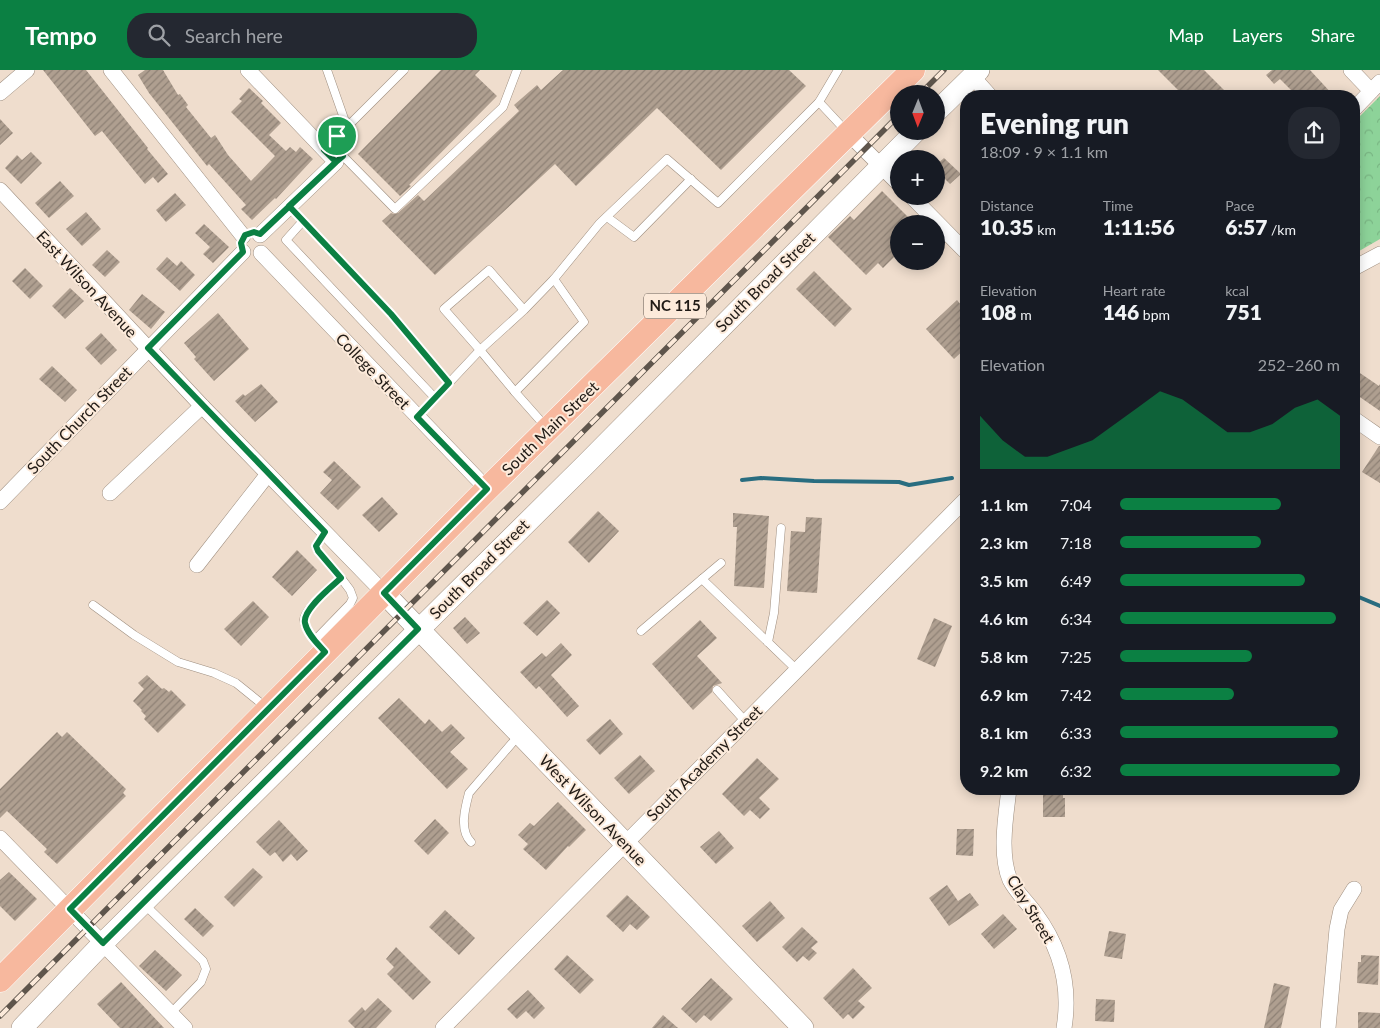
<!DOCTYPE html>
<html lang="en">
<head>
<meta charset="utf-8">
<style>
	:root { --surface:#171b24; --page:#242831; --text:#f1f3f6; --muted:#9ea1a6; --accent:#0b8043 }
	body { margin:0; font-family:Lato,sans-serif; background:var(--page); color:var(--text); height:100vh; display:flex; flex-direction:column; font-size:19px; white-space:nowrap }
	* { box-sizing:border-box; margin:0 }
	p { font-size:16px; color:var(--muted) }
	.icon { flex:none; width:28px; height:28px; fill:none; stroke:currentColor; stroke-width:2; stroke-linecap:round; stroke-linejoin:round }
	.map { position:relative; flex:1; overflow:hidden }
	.sheet { position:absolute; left:960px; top:20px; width:400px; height:705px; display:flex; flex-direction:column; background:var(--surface); border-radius:20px; box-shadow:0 2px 12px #0003 }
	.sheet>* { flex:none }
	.needle { width:32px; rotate:181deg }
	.controls { position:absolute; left:890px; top:15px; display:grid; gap:10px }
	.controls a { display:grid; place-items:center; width:55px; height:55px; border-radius:50%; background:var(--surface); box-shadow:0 2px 12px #0003; font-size:25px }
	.pin { position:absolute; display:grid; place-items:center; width:42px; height:42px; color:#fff; margin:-21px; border:2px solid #fff; border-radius:50%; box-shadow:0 1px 5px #0007 }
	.round { display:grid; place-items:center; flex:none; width:52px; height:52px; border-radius:20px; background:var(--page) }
	.overview { display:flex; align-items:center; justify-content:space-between; height:85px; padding:0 20px }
	h1 { font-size:28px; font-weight:800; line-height:38px }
	.stats { display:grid; grid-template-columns:repeat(3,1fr); gap:8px; height:85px; padding:5px 20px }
	.stats div { display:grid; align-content:center }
	.stats b { font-size:21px; font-weight:800 }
	.stats small { font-size:14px; font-weight:400 }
	.stats p { font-size:14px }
	.chart { height:140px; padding:10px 20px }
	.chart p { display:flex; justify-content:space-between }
	.chart svg { width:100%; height:90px; margin-top:5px; fill:var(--accent); opacity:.7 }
	ul { padding:0 20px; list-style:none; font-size:16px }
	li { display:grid; grid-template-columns:80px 60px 1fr; align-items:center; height:38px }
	li i { height:12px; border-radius:6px; background:var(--accent) }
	header { display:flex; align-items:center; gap:30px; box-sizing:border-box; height:70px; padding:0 25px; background:var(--accent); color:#fff }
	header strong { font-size:24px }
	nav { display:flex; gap:28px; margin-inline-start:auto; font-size:18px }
	.search { width:350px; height:45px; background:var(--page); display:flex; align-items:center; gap:12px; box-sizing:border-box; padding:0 18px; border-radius:20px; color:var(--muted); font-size:19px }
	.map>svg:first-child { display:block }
</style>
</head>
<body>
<header>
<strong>Tempo</strong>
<div class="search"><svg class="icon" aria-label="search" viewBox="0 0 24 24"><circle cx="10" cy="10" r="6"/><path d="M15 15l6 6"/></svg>Search here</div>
<nav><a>Map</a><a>Layers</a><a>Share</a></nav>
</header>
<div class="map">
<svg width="1380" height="958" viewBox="0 0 1380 958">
	<defs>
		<pattern id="park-crowns" width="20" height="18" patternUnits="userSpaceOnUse" patternTransform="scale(1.25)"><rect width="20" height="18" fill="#8dd399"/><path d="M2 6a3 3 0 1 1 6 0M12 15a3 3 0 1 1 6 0" fill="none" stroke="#79b583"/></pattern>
		<pattern id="building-hatch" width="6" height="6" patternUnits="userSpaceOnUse" patternTransform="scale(1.25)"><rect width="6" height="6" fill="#af9f90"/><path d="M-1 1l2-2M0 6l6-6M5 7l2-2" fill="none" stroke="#8e8175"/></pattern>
	</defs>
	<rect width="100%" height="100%" fill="#efddcd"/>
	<path fill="url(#park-crowns)" d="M1380 26V169L1354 184V52Z"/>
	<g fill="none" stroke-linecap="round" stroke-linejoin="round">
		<g stroke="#296d80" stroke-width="4">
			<path d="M742 410 761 408 814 411 899 412 909 415 952 408"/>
			<path d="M1354 525 1380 536"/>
		</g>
	</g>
	<g fill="url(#building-hatch)">
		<path d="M43 0H86L148 78 147 79 168 104 158 113 153 107 145 114 102 61 95 66Z"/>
		<path d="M145 0H163L178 25 180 24 188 35 186 37 211 68 215 65 228 85 251 111 275 86 231 42 242 31 239 29 249 18 263 31 261 33 281 53 269 65 286 81 290 77 296 82 300 77 313 89 276 129 275 128 252 150 241 139 246 135 209 94 207 96 149 23 138 5Z"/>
		<path d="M441 0H480L475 5 497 26 409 115 411 116 400 126 358 84Z"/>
		<path d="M563 0H789L806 16 721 100 657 38 576 116 555 94 435 205 382 151 391 143 394 144 398 143 418 125 424 131 519 41 514 35 537 15 541 20Z"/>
		<path d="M1158 0H1204L1230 26H1184Z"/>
		<path d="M1272 0H1310L1334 26H1297L1280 9 1274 14 1266 5Z"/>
		<path d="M0 49 13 63 0 75Z"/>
		<path d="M31 82 42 93 21 114 5 98 17 85 22 90Z"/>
		<path d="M944 88 961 104 950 114 936 100V95Z"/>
		<path d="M60 111 74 126 49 148 35 133Z"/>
		<path d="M882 121 915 154H899V182L883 198 878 193 866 205 828 167 850 146 854 150Z"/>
		<path d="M175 123 186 135 166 152 156 140Z"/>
		<path d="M86 142 101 159 82 176 66 159Z"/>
		<path d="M204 154 229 177 213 193 203 184 210 177 195 163Z"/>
		<path d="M107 180 120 192 105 207 92 195Z"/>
		<path d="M167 187 177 196 181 191 195 205 180 221 156 199Z"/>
		<path d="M25 198 43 216 30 229 12 211Z"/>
		<path d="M814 201 852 239 835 257 796 219Z"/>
		<path d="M70 218 84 231 65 249 52 236Z"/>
		<path d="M142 224 165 242 151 259 129 240Z"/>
		<path d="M957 230 966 241V278L954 289 926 259Z"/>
		<path d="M218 243 249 279 214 311 194 289 196 287 184 273Z"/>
		<path d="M101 263 117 280 101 295 85 278Z"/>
		<path d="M52 296 77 320 65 332 39 309Z"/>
		<path d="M1354 299 1379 316 1380 314V341L1354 323Z"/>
		<path d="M261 314 278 332 255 352 235 331 243 324 245 326Z"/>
		<path d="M1379 376H1380V413L1362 402Z"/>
		<path d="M334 391 361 417 338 440 320 423 332 410 323 402Z"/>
		<path d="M382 427 398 444 379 462 362 445Z"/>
		<path d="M598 441 619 461 589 493 568 472Z"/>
		<path d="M733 443 769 446 764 518 734 516 737 457H733Z"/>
		<path d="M806 447 822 448 817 523 787 521 791 461 805 462Z"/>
		<path d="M297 480 317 500 292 526 272 507Z"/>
		<path d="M547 530 560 543 537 566 523 553Z"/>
		<path d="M253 531 269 547 241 576 224 559Z"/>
		<path d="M465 547 480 563 467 574 453 558Z"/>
		<path d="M934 548 952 556 935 597 917 589Z"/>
		<path d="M700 550 717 568 697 586 722 613 713 616 712 622 693 640 652 594Z"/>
		<path d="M561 573 572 585 551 605 579 636 567 647 539 616 536 619 520 602 542 583 546 587Z"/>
		<path d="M147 605 162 619 164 618 169 622 171 620 186 635 158 663 144 649 146 646 141 641 142 640 133 631 144 619 138 613Z"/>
		<path d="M399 628 425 654 429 649 442 662 451 654 465 668 450 682 468 699 447 719 378 648Z"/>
		<path d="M610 649 623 664 600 685 586 670Z"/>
		<path d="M57 662 62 667 67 662 126 719 123 723 126 726 57 794 44 782 47 779 7 741 0 748V719Z"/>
		<path d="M640 685 655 701 629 724 614 708Z"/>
		<path d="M757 688 779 709 759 728 770 739 760 749 750 740 744 746 722 724Z"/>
		<path d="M1043 719H1063V728H1065V747H1043Z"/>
		<path d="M558 732 586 760 569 777 568 776 546 800 523 779 528 774 518 765 530 753 534 756Z"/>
		<path d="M435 749 449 763 428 785 414 771Z"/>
		<path d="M279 750 308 781 297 791 291 784 283 792 275 782 270 786 256 772Z"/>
		<path d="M957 759H974L973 786 956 785Z"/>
		<path d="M719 761 734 778 716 794 700 777Z"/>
		<path d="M253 798 263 807 234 837 224 827Z"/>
		<path d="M9 802 37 829 15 851 0 836V810Z"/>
		<path d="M947 815 958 831 970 823 979 835 949 856 929 828Z"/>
		<path d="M627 825 650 847 637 860 630 854 623 862 606 846Z"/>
		<path d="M770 831 785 848 757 872 742 856Z"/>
		<path d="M195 838 214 856 203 867 184 849Z"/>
		<path d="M445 840 475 868 459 885 429 857Z"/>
		<path d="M1003 844 1017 859 994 879 981 864Z"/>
		<path d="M802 857 818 872 811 878 817 883 809 891 803 886 797 892 782 877Z"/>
		<path d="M1109 861 1126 864 1122 889 1104 886Z"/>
		<path d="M396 877 431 912 413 930 387 904 394 897 386 889Z"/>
		<path d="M155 880 182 905 166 921 139 896Z"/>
		<path d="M567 885 594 910 580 924 554 899Z"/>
		<path d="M1361 885 1379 886 1378 915 1357 913 1358 892H1361Z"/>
		<path d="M853 898 872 918 858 931 865 937 853 949 848 944 843 949 823 928Z"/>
		<path d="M711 908 733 929 711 951 704 945 696 953 681 939Z"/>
		<path d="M121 912 164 958H120L97 934Z"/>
		<path d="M1274 913 1290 917 1281 958H1264Z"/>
		<path d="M528 920 545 938 534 949 526 941 517 949 507 939Z"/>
		<path d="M378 928 392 941 376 958H355L348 951 362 937 365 941Z"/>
		<path d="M1096 929 1115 930 1114 952 1095 951Z"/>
		<path d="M1358 942 1380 943V958H1358Z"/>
		<path d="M663 945 678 958H652Z"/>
	</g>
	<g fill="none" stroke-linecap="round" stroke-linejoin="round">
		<defs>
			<g id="lane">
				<path d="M327 0 347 57"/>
				<path d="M819 32 847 62"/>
				<path d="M337 66 343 86 395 139 503 37 517 0"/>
				<path d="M324 80 404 0"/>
				<path d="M289 136 391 244 449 313"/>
				<path d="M607 147 634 167 691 109"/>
				<path d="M303 151 286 170 435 328"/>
				<path d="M524 240 489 200 444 239 480 280 524 240 554 209"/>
				<path d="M417 347 480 280 515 322"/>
				<path d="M546 357 515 322 584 252 554 209 599 154 667 89 718 133 819 32 838 0"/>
				<path d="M702 509 721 493"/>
				<path d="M93 535 134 565 178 592 214 603 236 613 267 638"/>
				<path d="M641 561 702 509 797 600"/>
				<path d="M315 570 350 534 353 528 350 520 341 508"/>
				<path d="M768 572 774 543 781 458"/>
				<path d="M324 580C317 572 305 562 304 550 304 539 332 516 341 508L318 481 316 476 325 462"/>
				<path d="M717 620 745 651"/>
				<path d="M471 772C459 760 465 738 469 723L519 665"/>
				<path d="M144 834 203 891 206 899 201 912 171 943"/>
			</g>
			<g id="street">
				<path d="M111 0 243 166"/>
				<path d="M248 0 336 92 260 165"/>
				<path d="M1351 0 1371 21"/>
				<path d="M973 7 990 26"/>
				<path d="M0 23 27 0"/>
				<path d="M1354 39 1380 12"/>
				<path d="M849 64 899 114"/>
				<path d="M0 120 202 336 384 523"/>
				<path d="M911 126 966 182"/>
				<path d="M261 183 487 419"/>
				<path d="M1354 198 1380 184"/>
				<path d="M1354 349 1380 367"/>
				<path d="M110 423 202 336"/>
				<path d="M0 432 243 182"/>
				<path d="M197 495 268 404"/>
				<path d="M1009 719C1006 745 999 784 1010 810 1016 822 1027 832 1035 843 1061 878 1071 915 1064 958"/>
				<path d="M0 768 185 958"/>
				<path d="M443 958 966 429"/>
				<path d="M1328 958 1337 859 1341 840 1354 819"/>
			</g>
			<g id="secondary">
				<path d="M936 42 979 0"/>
				<path d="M384 523 803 958"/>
				<path d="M22 958 103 873 587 393 916 61"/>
			</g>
			<path id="primary" d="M0 910 487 419 913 0"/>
		</defs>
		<use href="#lane" stroke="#9f8f80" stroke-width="9"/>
		<use href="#street" stroke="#9f8f80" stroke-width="16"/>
		<use href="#secondary" stroke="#9f8f80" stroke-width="22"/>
		<use href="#primary" stroke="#fff" stroke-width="25"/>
		<use href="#lane" stroke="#fff" stroke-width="8"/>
		<use href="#street" stroke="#fff" stroke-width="15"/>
		<use href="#secondary" stroke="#fff" stroke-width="21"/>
		<use href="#primary" stroke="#f7b89e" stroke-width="24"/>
		<defs>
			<g id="rail">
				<path d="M920 24 944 0"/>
				<path d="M0 946 899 45"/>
			</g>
		</defs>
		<use href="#rail" stroke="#5e554c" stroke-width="5.5"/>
		<use href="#rail" stroke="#fceada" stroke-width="4" stroke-dasharray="11" stroke-linecap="butt"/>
	</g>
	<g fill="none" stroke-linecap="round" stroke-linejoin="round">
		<defs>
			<path id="route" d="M337 66 343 86 336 92 260 164 254 162 245 165 241 173 243 182 148 278 325 462 316 476 318 481 341 508C331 517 302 540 305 553 307 564 318 574 325 582L70 839 103 873 418 559 384 523 487 419 417 347 449 313 391 244 289 136 336 92 324 80 337 66"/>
		</defs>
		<use href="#route" stroke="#fff" stroke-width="10"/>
		<use href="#route" stroke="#0b8043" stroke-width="6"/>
	</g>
	<g text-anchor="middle" stroke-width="4" stroke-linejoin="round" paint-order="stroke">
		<rect fill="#fceada" stroke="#635951" stroke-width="1" x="644" y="223.5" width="62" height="25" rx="4"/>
		<g font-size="15" font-weight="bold" fill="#211b16">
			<text x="675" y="241">NC 115</text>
		</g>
		<g font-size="16" fill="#211b16" stroke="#fceada">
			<text transform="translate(765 212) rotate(-45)" y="6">South Broad Street</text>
			<text transform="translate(87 214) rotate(47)" y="6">East Wilson Avenue</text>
			<text transform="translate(373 301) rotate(46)" y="6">College Street</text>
			<text transform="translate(79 350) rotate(-46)" y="6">South Church Street</text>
			<text transform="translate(550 358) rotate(-44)" y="6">South Main Street</text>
			<text transform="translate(479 499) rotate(-45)" y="6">South Broad Street</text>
			<text transform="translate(704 693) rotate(-45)" y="6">South Academy Street</text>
			<text transform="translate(593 740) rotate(46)" y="6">West Wilson Avenue</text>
			<text transform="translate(1031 839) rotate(59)" y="6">Clay Street</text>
		</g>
	</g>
</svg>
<div class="controls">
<a><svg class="needle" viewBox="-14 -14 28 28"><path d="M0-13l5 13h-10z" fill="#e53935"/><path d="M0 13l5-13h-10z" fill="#9ea1a6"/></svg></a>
<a>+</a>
<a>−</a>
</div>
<div class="pin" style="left:337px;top:66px;background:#1e9e55"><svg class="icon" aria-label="arrive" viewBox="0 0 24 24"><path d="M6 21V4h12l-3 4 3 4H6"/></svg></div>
<section class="sheet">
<div class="overview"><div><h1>Evening run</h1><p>18:09 · 9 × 1.1 km</p></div><a class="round"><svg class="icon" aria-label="share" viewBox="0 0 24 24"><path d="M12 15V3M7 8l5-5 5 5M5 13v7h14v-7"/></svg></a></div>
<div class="stats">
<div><p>Distance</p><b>10.35<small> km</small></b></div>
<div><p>Time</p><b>1:11:56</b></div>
<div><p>Pace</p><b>6:57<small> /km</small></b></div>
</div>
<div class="stats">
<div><p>Elevation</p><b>108<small> m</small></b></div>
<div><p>Heart rate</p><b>146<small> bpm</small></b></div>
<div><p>kcal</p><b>751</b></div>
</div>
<div class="chart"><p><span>Elevation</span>252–260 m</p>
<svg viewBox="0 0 160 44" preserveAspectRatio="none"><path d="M0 44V18L10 30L20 38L30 38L40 34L50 30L60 22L70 14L80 6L90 10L100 18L110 26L120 26L130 22L140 14L150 10L160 18V44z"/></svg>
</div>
<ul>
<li><b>1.1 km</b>7:04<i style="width:73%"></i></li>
<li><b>2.3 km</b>7:18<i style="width:64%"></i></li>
<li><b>3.5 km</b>6:49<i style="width:84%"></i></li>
<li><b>4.6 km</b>6:34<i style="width:98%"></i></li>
<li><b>5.8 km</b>7:25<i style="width:60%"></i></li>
<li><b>6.9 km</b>7:42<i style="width:52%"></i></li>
<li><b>8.1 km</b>6:33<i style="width:99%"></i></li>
<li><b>9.2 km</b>6:32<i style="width:100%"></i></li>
</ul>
</section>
</div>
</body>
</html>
